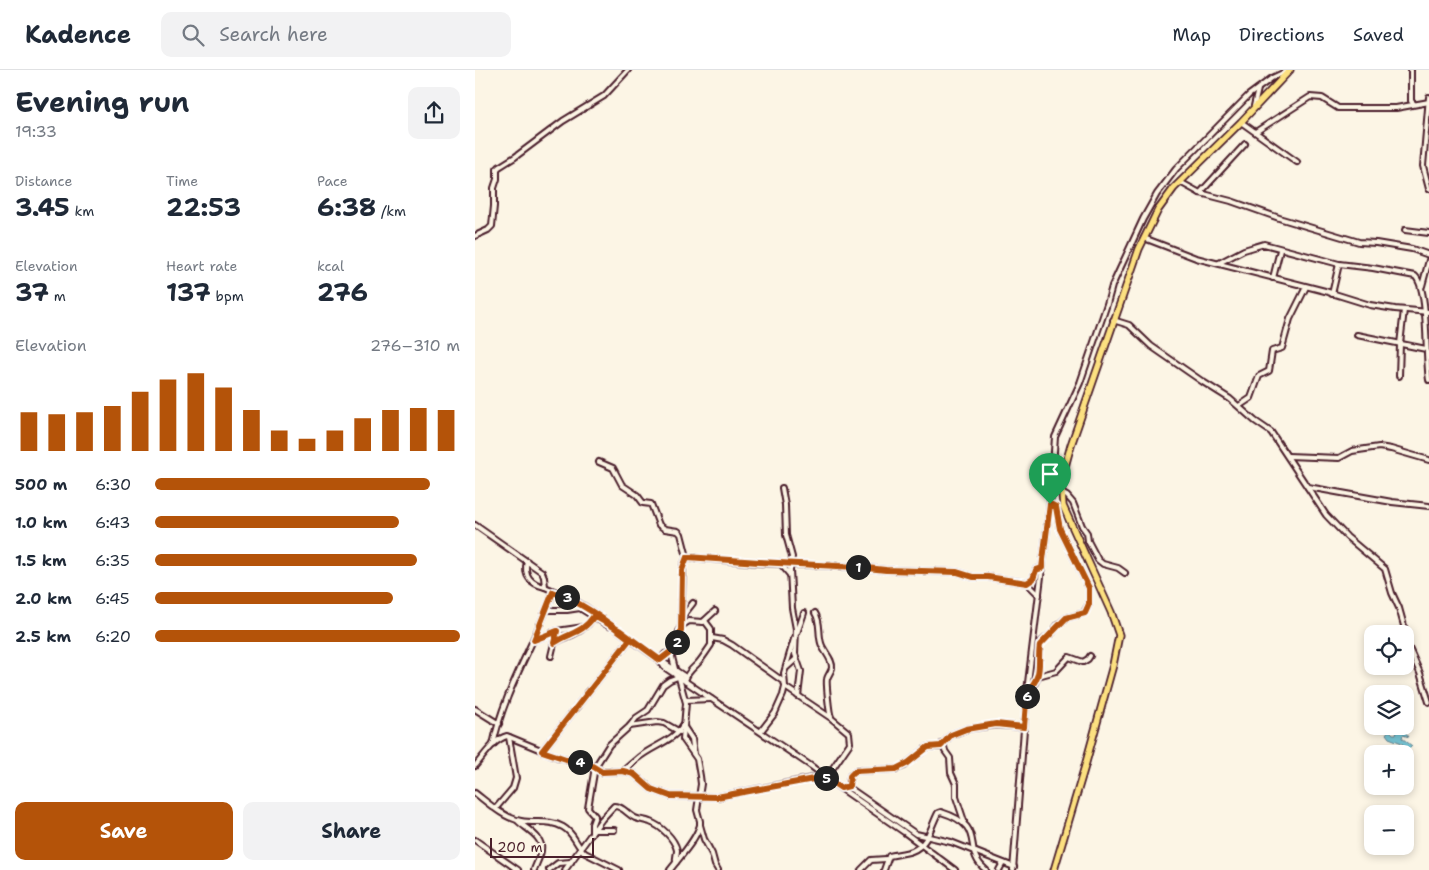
<!DOCTYPE html>
<html lang="en">
<head>
<meta charset="utf-8">
<style>
	:root { --surface:#fff; --page:#f2f2f3; --text:#1f2937; --muted:#747a83; --line:#e0e1e3; --accent:#b45309 }
	body { margin:0; font-family:"Shantell Sans",sans-serif; background:var(--page); color:var(--text); height:100vh; display:flex; flex-direction:column; font-size:19px; white-space:nowrap }
	* { box-sizing:border-box; margin:0 }
	p { font-size:16px; color:var(--muted) }
	.icon { flex:none; width:28px; height:28px; fill:none; stroke:currentColor; stroke-width:2; stroke-linecap:round; stroke-linejoin:round }
	.map { position:relative; flex:1; overflow:hidden }
	.side { display:flex; flex-direction:column; background:var(--surface); width:475px }
	.side>* { flex:none }
	.buttons { position:absolute; left:889px; top:555px; display:grid; gap:10px }
	.buttons a { display:grid; place-items:center; width:50px; height:50px; border-radius:10px; background:var(--surface); box-shadow:0 2px 8px #0003; font-size:25px }
	.scale { position:absolute; left:15px; bottom:12px; width:104px; box-sizing:border-box; padding-left:5px; border:2px solid #4a1f2b; border-top:0; font-size:14px; line-height:18px; white-space:nowrap; color:#4a1f2b; -webkit-text-stroke:4px #fcf5e5; paint-order:stroke }
	.pin { position:absolute; display:grid; place-items:center; width:42px; height:42px; color:#fff; margin:-51px -21px; border-radius:50% 50% 50% 0; rotate:-45deg; box-shadow:0 0 5px #0007 }
	.pin .icon { rotate:45deg }
	.km { position:absolute; width:25px; height:25px; margin:-12px; border-radius:50%; background:#222; color:#fff; font-size:14px; line-height:25px; text-align:center }
	.round { display:grid; place-items:center; flex:none; width:52px; height:52px; border-radius:10px; background:var(--page) }
	.summary { display:flex; align-items:center; justify-content:space-between; height:85px; padding:0 15px }
	h1 { font-size:28px; font-weight:700; line-height:38px }
	.metrics { display:grid; grid-template-columns:repeat(3,1fr); gap:8px; height:85px; padding:5px 15px }
	.metrics div { display:grid; align-content:center }
	.metrics b { font-size:25px; font-weight:700 }
	.metrics small { font-size:14px; font-weight:400 }
	.metrics p { font-size:14px }
	.chart { height:140px; padding:10px 15px }
	.chart p { display:flex; justify-content:space-between }
	.chart svg { width:100%; height:90px; margin-top:5px; stroke:var(--accent); stroke-width:6 }
	.button { display:flex; gap:10px; margin-top:auto; padding:10px 15px }
	.button a { flex:1; height:58px; border-radius:10px; background:var(--accent); color:#fff; font-size:20px; font-weight:700; line-height:58px; text-align:center }
	.button a+a { background:var(--page); color:var(--text) }
	ul { padding:0 15px; list-style:none; font-size:16px }
	li { display:grid; grid-template-columns:80px 60px 1fr; align-items:center; height:38px }
	li i { height:12px; border-radius:6px; background:var(--accent) }
	header { display:flex; align-items:center; gap:30px; box-sizing:border-box; height:70px; padding:0 25px; background:var(--surface); border-bottom:1px solid var(--line) }
	header strong { font-size:24px }
	nav { display:flex; gap:28px; margin-inline-start:auto; font-size:18px }
	.search { width:350px; height:45px; background:var(--page); display:flex; align-items:center; gap:12px; box-sizing:border-box; padding:0 18px; border-radius:10px; color:var(--muted); font-size:19px }
	main { display:flex; flex:1; min-height:0 }
	.map>svg:first-child { display:block }
</style>
</head>
<body>
<header>
<strong>Kadence</strong>
<div class="search"><svg class="icon" aria-label="search" viewBox="0 0 24 24"><circle cx="10" cy="10" r="6"/><path d="M15 15l6 6"/></svg>Search here</div>
<nav><a>Map</a><a>Directions</a><a>Saved</a></nav>
</header>
<main>
<section class="side">
<div class="summary"><div><h1>Evening run</h1><p>19:33</p></div><a class="round"><svg class="icon" aria-label="share" viewBox="0 0 24 24"><path d="M12 15V3M7 8l5-5 5 5M5 13v7h14v-7"/></svg></a></div>
<div class="metrics">
<div><p>Distance</p><b>3.45<small> km</small></b></div>
<div><p>Time</p><b>22:53</b></div>
<div><p>Pace</p><b>6:38<small> /km</small></b></div>
</div>
<div class="metrics">
<div><p>Elevation</p><b>37<small> m</small></b></div>
<div><p>Heart rate</p><b>137<small> bpm</small></b></div>
<div><p>kcal</p><b>276</b></div>
</div>
<div class="chart"><p><span>Elevation</span>276–310 m</p>
<svg viewBox="0 0 160 44" preserveAspectRatio="none"><path d="M5 44V25M15 44V26M25 44V25M35 44V22M45 44V15M55 44V9M65 44V6M75 44V13M85 44V24M95 44V34M105 44V38M115 44V34M125 44V28M135 44V24M145 44V23M155 44V24"/></svg>
</div>
<ul>
<li><b>500 m</b>6:30<i style="width:90%"></i></li>
<li><b>1.0 km</b>6:43<i style="width:80%"></i></li>
<li><b>1.5 km</b>6:35<i style="width:86%"></i></li>
<li><b>2.0 km</b>6:45<i style="width:78%"></i></li>
<li><b>2.5 km</b>6:20<i style="width:100%"></i></li>
</ul>
<div class="button"><a>Save</a><a>Share</a></div>
</section>
<div class="map">
<svg width="954" height="800" viewBox="0 0 954 800">
	<rect width="100%" height="100%" fill="#fcf5e5"/>
	<filter id="ink" filterUnits="userSpaceOnUse"><feTurbulence type="fractalNoise" baseFrequency=".02" numOctaves="2"/><feDisplacementMap in="SourceGraphic" scale="10" xChannelSelector="R" yChannelSelector="G"/><feConvolveMatrix kernelMatrix="1 2 1 2 8 2 1 2 1" color-interpolation-filters="sRGB"/></filter>
	<g filter="url(#ink)">
		<path fill="#77c6d5" stroke="#658391" d="M928 659 934 667 928 665 927 668 937 676 933 680 930 692V684H901L902 680 922 683 928 678 927 673 914 668 911 664 914 660 918 664H921L922 660Z"/>
		<g fill="none" stroke-linecap="round" stroke-linejoin="round">
			<defs>
				<g id="minor">
					<path d="M936 0V31L939 34"/>
					<path d="M954 27 948 96 954 119"/>
					<path d="M779 36 783 19"/>
					<path d="M766 52 822 92"/>
					<path d="M782 61 835 27 847 28 863 38H921L954 32"/>
					<path d="M705 112 725 123 756 131 807 149 884 172 901 173 937 179 954 185"/>
					<path d="M725 123 770 74"/>
					<path d="M930 160 954 163"/>
					<path d="M0 166 13 160 17 156 19 136V118L22 109V99L24 97 40 87 88 51 129 26 153 0"/>
					<path d="M669 168 721 188 850 221 895 235 920 239 954 242"/>
					<path d="M744 193 769 180 789 174 864 194 898 198 940 206C954 219 950 287 954 310"/>
					<path d="M798 208 805 180"/>
					<path d="M947 216 954 190"/>
					<path d="M857 224 864 194"/>
					<path d="M638 250 654 255 676 276 728 312 755 329 780 351 796 362 851 445 872 467 910 499 917 523 924 538 929 556 928 564"/>
					<path d="M882 265 951 279"/>
					<path d="M924 306 925 274 929 240"/>
					<path d="M764 336 776 328 784 306 794 301 797 281 807 278 815 249 831 217"/>
					<path d="M813 386 864 388 877 381 904 377 916 379 954 390"/>
					<path d="M124 392 138 398 147 415 162 425 168 433 176 434 184 455 190 459 203 461 206 464 212 487 208 496 206 556 199 577 196 583 200 599"/>
					<path d="M833 417 917 432 954 436"/>
					<path d="M307 418 310 435 311 465 317 487 315 500 317 538 321 559 320 584 326 601 323 626"/>
					<path d="M586 423 592 426 598 433 607 456 612 463 613 471 623 490 628 494 643 498 650 503"/>
					<path d="M0 455 67 502 69 507 70 517 97 529 112 538 179 586 209 606 211 612"/>
					<path d="M212 487 284 493 383 497 411 500 482 502 498 507H513L552 513 564 525"/>
					<path d="M52 491C48 506 56 514 70 517"/>
					<path d="M305 493 315 505"/>
					<path d="M552 513 558 509 561 500 567 497"/>
					<path d="M72 540H92L105 538 134 556"/>
					<path d="M340 543C346 552 343 563 346 573 348 581 358 589 357 598 356 602 353 605 352 609 351 612 354 643 356 647"/>
					<path d="M207 547 218 533"/>
					<path d="M206 556 214 551 228 552 240 541"/>
					<path d="M322 563 329 543"/>
					<path d="M237 568 248 570 257 575 309 612"/>
					<path d="M930 569 945 603 954 632"/>
					<path d="M59 570 82 561 109 557 113 554 119 546"/>
					<path d="M79 573C89 567 102 565 109 557"/>
					<path d="M196 583 190 584 185 590 189 597 336 696 358 713 429 762 480 800"/>
					<path d="M76 586 82 561"/>
					<path d="M311 598 321 589"/>
					<path d="M563 606 581 601 594 587 608 592 613 589 615 586"/>
					<path d="M204 608 211 633 208 669 222 689 225 706 226 714 222 740 225 751V755L229 769 237 784 240 795 243 800"/>
					<path d="M211 608C214 600 219 598 224 592 228 587 232 581 236 575V559L230 551"/>
					<path d="M552 621 559 615 563 606 564 577 566 572 577 563 583 555 591 548 609 543 614 534V518L585 459 581 437 575 434"/>
					<path d="M211 630 236 629"/>
					<path d="M0 639 24 654"/>
					<path d="M155 656 182 652 189 653 205 662"/>
					<path d="M209 657 217 669 219 684"/>
					<path d="M286 661 300 643 308 625 310 617 309 603 319 569"/>
					<path d="M468 673 470 681 475 688 476 703 481 714V727L489 751"/>
					<path d="M18 675C29 620 60 574 78 522"/>
					<path d="M67 681 155 569"/>
					<path d="M0 696C9 686 19 669 32 666L83 687 114 694 127 702 148 701 159 704 176 719 195 726 242 727 338 708H351L375 673 374 663 356 648 310 617"/>
					<path d="M148 701C153 697 158 692 163 688 177 676 199 671 208 655"/>
					<path d="M373 717 441 764 476 772 539 797"/>
					<path d="M366 718 373 717 375 706 380 701 421 699 429 696 453 677H465L476 665 491 659 521 655 549 657"/>
					<path d="M0 723C13 733 29 748 46 751 60 754 75 749 88 757 100 764 100 774 110 783L144 800"/>
					<path d="M21 738 38 718 41 708 34 667"/>
					<path d="M43 751C51 759 69 767 66 781 65 787 61 794 59 800"/>
					<path d="M119 760H139"/>
					<path d="M117 762V754L120 746 113 738 120 697 134 675 155 656 161 648 173 640 188 615 195 610 203 607"/>
					<path d="M0 770 43 800"/>
					<path d="M74 800 83 793 96 792"/>
					<path d="M90 800 127 749 139 736C148 736 152 744 160 748 165 750 170 750 175 752 186 756 199 768 202 780 202 785 200 787 201 792"/>
					<path d="M195 800C204 788 221 770 225 755"/>
					<path d="M386 800 396 790 411 789"/>
					<path d="M409 800 414 786C421 784 429 784 437 781 453 775 456 756 463 743L466 742C514 757 485 779 511 800"/>
					<path d="M524 800 528 793"/>
					<path d="M538 800 552 621 576 425 580 367 605 313 632 234 637 216 668 149 682 124 701 99 774 25 797 8 814 0"/>
				</g>
				<path id="primary" d="M579 800 610 696 638 595 644 565 636 542 588 436 586 411 596 375 664 179 683 140 699 118 766 52 815 0"/>
			</defs>
			<use href="#minor" stroke="#4a1f2b" stroke-width="8"/>
			<use href="#primary" stroke="#4a1f2b" stroke-width="9"/>
			<use href="#minor" stroke="#fcf5e5" stroke-width="4"/>
			<use href="#primary" stroke="#fce080" stroke-width="5.5"/>
		</g>
	</g>
	<g fill="none" stroke-linecap="round" stroke-linejoin="round" filter="url(#ink)">
		<defs>
			<path id="route" d="M575 434 567 498 561 500 558 509 552 513 513 507H498L482 502 411 500 382 497 284 492 212 487 207 500 206 561 198 580 185 590 144 560 119 546C107 564 95 562 79 573L82 561 59 570 78 522C107 532 131 551 155 569L67 681 94 690 114 694 127 702 148 701 159 704 176 719 195 726 242 727 344 708H351L366 718 374 716 375 706 380 701 421 699 433 693 453 677 466 676 476 665 491 659 521 654 549 657 552 621C569 605 562 594 565 575L591 548 610 543 614 534V518L585 459 581 437 575 434"/>
		</defs>
		<use href="#route" stroke="#fff" stroke-width="10"/>
		<use href="#route" stroke="#b45309" stroke-width="6"/>
	</g>
</svg>
<div class="buttons">
<a><svg class="icon" aria-label="locate" viewBox="0 0 24 24"><circle cx="12" cy="12" r="6"/><path d="M12 2v4M12 18v4M2 12h4M18 12h4"/></svg></a>
<a><svg class="icon" aria-label="layers" viewBox="0 0 24 24"><path d="M12 4l9 5-9 5-9-5zM3 14l9 5 9-5"/></svg></a>
<a>+</a>
<a>−</a>
</div>
<div class="scale">200 m</div>
<div class="pin" style="left:575px;top:434px;background:#1e9e55"><svg class="icon" aria-label="arrive" viewBox="0 0 24 24"><path d="M6 21V4h12l-3 4 3 4H6"/></svg></div>
<b class="km" style="left:383px;top:497px">1</b>
<b class="km" style="left:202px;top:572px">2</b>
<b class="km" style="left:92px;top:527px">3</b>
<b class="km" style="left:105px;top:692px">4</b>
<b class="km" style="left:351px;top:708px">5</b>
<b class="km" style="left:552px;top:626px">6</b>
</div>
</main>
</body>
</html>
